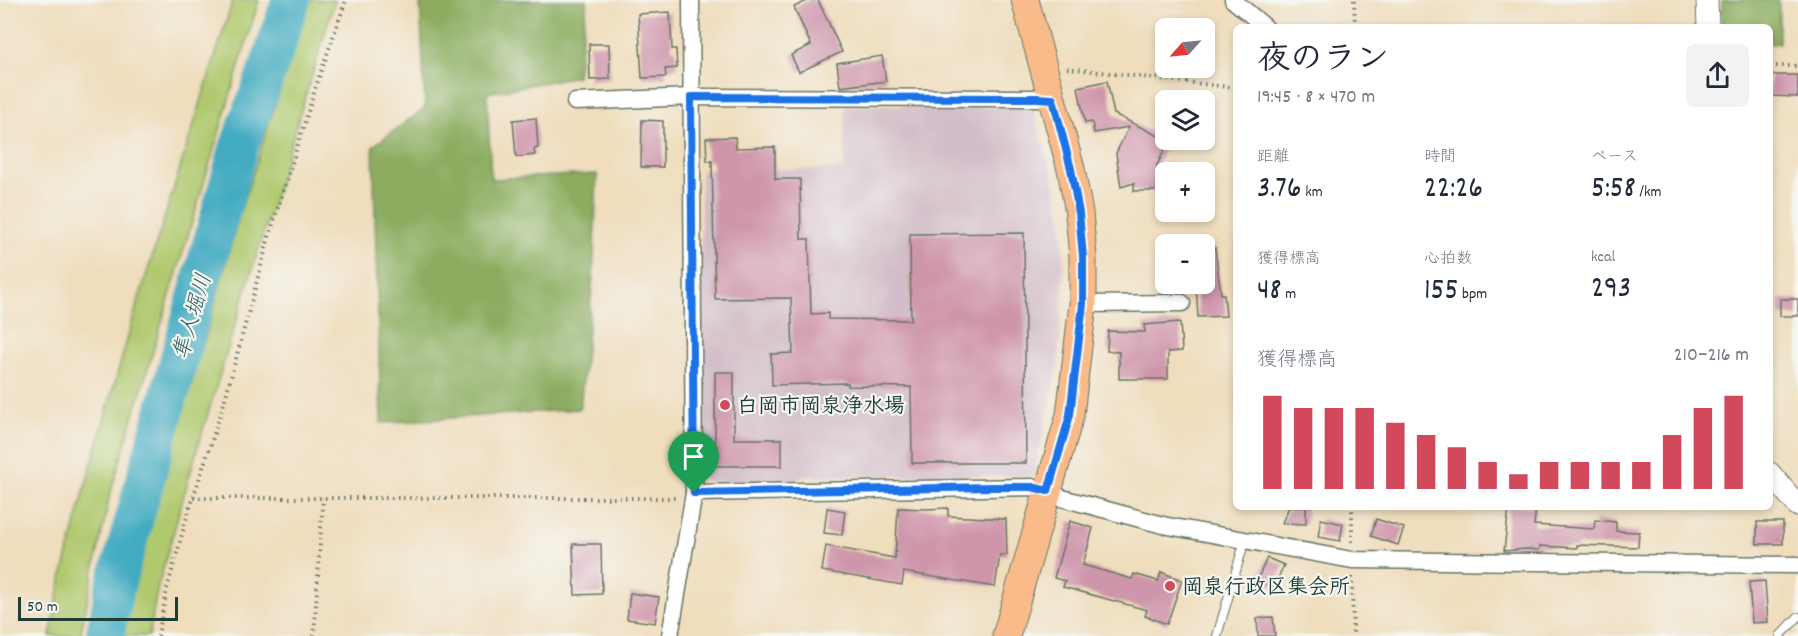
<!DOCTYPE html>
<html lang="ja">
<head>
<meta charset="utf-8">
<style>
	:root { --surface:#fff; --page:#f2f2f3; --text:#1f2937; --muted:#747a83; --accent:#d1495b }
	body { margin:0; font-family:Dekko,"Klee One",sans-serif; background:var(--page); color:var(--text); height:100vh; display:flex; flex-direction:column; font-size:22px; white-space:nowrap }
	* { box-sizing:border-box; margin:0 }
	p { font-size:20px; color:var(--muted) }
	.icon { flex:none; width:33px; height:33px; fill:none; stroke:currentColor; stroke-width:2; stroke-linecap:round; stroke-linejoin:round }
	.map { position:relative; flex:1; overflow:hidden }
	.side { position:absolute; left:1233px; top:24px; width:540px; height:486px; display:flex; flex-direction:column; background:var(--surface); border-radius:9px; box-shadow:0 3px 9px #0003 }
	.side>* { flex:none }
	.needle { width:39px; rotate:243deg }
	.controls { position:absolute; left:1155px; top:18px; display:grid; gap:12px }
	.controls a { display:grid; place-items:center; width:60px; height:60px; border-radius:9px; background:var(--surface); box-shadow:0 3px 9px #0003; font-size:30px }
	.scale { position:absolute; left:18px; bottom:15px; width:160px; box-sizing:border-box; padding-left:6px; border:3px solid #1f3d34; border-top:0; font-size:16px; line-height:21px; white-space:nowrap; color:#1f3d34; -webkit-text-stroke:4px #f6f6f2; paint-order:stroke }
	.pin { position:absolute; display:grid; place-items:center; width:51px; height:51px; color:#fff; margin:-62px -26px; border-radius:50% 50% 50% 0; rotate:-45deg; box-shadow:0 0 6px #0007 }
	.pin .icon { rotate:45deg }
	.round { display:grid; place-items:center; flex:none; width:63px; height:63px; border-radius:9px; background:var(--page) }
	.headline { display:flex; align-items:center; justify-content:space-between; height:102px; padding:0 24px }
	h1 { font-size:33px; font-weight:600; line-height:45px }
	.figures { display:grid; grid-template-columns:repeat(3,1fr); gap:9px; height:102px; padding:6px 24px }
	.figures div { display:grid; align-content:center }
	.figures b { font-size:30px; font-weight:600 }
	.figures small { font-size:16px; font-weight:400 }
	.figures p { font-size:16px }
	.chart { height:168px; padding:12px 24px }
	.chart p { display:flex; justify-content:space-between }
	.chart svg { width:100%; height:108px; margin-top:6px; stroke:var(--accent); stroke-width:6 }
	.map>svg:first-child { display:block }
</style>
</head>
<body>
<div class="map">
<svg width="1798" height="636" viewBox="0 0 1798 636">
	<rect width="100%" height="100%" fill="#f6f6f2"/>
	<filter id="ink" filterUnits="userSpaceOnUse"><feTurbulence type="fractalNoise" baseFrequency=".0167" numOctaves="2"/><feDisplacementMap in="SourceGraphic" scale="12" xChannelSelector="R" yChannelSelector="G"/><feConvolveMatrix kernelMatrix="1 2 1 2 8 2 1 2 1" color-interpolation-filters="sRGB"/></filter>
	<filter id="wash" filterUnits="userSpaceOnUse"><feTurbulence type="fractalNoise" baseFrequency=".008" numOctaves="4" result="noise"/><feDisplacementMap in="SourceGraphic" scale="24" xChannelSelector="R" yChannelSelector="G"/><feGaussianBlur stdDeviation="1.35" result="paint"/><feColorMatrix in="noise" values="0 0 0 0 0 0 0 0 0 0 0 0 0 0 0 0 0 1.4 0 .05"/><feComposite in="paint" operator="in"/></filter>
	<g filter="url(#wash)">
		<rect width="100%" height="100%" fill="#efddbc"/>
		<path fill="#d2bdc8" d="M845 105 1032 107 1053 176 1062 221 1064 273 1058 364 1034 476H804L791 483 708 482 701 475V170L844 169Z"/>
		<g fill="#b0c96e" stroke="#688351" stroke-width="1.5">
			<path d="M233 0H259L110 494 80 636H50L62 577 86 484 137 305Z"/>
			<path d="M307 0H335L197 449 157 590 149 636H121L130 585 170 443 205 339 239 216 276 102Z"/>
		</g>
		<g fill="#8cad61" stroke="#56754a" stroke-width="1.5">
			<path d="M420 0H587L577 76 487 93 491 179 597 174 593 277 580 409 381 423 373 146 425 108Z"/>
			<path d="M1722 0H1779V43L1770 44V27H1721Z"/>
		</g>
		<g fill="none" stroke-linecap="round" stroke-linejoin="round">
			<path stroke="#42abc1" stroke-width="39" d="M105 636 114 591 239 147 272 58 291 0"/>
		</g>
		<g id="blocks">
			<g fill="#cf96ab">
				<path d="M809 0H818L842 52 799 72 791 55 811 45 794 7Z"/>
				<path d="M670 12 672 49H676L677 68 665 69 666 77 642 78 638 14Z"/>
				<path d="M589 44H609L610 79 590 80Z"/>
				<path d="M882 56 886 81 840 87 837 63Z"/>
				<path d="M1770 75H1798V97L1770 96Z"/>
				<path d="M1107 81 1114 114 1169 141 1157 165V191H1134V183L1121 187 1116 153 1129 127 1094 133 1092 122 1085 123 1078 87Z"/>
				<path d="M536 118 538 148 534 149 535 155 516 157 513 120Z"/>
				<path d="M642 120 663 121V167H641Z"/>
				<path d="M735 137 736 148 775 147V179H800L801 239H809L811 314 828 313V319L911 320 910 234 1024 233 1026 463H912L911 387 848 386V383L772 385 771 354 793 353 791 298 715 299 712 161H707L706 138Z"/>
				<path d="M1204 248H1215L1221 294H1224L1226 316 1198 317 1196 284H1204Z"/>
				<rect x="1780" y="299" width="18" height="17"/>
				<path d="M1180 322 1182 351 1168 352V379H1119V352L1107 351 1108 331 1145 332 1144 325Z"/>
				<path d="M715 372H734V439H782V466H715Z"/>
				<path d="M1289 507H1306V524L1282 523Z"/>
				<path d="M1509 507H1536L1534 525 1594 529 1595 520 1616 522V531L1639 532 1638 547 1577 545V548L1540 546 1539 550 1526 549 1504 551Z"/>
				<path d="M827 508 845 511 842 535 824 533Z"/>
				<path d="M898 508 927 509 948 508V516L1006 519 1007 555H1000L995 587 904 572 902 585 822 571 826 546 895 558Z"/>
				<path d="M1321 519 1343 524 1340 541 1318 537Z"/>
				<path d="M1376 519 1404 528 1398 545 1371 536Z"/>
				<path d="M1070 521 1093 528 1083 565 1132 579 1134 574 1158 581 1161 572 1182 580 1167 624 1145 616 1147 610 1063 587 1065 581 1054 578Z"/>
				<rect x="1757" y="522" width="26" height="22"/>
				<path d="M573 544H601L602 594 575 595Z"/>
				<path d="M1267 558 1284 565 1274 587 1257 580Z"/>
				<path d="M1765 581 1768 622 1752 623 1749 582Z"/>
				<path d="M630 593 659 597 655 623 627 619Z"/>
				<path d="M1273 617 1275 636H1258L1257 618Z"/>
			</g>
		</g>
	</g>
	<g filter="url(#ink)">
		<use href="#blocks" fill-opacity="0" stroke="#687564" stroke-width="1.5"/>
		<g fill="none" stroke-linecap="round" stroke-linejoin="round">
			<defs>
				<g id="service">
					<path d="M1217 636 1245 540"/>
					<path d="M1780 636 1798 617"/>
				</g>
				<g id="minor">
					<path d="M1233 0 1265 27"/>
					<path d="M575 102 691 97 1037 98 1053 99"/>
					<path d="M1083 304 1182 303"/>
					<path d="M694 493 1032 487 1048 491 1062 498 1163 525 1352 560 1798 565"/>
					<path d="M670 636 694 493 691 0"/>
				</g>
				<g id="tertiary">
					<path d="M1707 0 1708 27"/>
					<path d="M1770 473 1798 506"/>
				</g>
				<path id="primary" d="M1006 636 1070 415 1083 304V257L1079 213 1071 169 1025 0"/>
			</defs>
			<use href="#service" stroke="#687564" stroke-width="10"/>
			<use href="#minor" stroke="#687564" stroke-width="19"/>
			<use href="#tertiary" stroke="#687564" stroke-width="23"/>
			<use href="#primary" stroke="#687564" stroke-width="29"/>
			<g stroke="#687564" stroke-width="4" stroke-dasharray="1.5 4.5" stroke-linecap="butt">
				<path d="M1354 0 1355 27"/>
				<path d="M1770 66H1798"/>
				<path d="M1067 68 1236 88"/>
				<path d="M193 498H675"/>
				<path d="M1352 542V507"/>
				<path d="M1352 577 1353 636"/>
				<path d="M158 636 167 589 186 520 224 403 268 240 316 86 346 0"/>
				<path d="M314 636 323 498"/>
			</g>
			<use href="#service" stroke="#fff" stroke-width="8"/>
			<use href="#minor" stroke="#fff" stroke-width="16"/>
			<use href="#tertiary" stroke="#fff" stroke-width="21"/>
			<use href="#primary" stroke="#fabb8b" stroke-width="27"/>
		</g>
	</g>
	<g fill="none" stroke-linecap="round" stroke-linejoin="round" filter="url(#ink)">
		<defs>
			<path id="route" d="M691 97 1037 98 1053 99 1071 169 1079 213 1083 257V304L1070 415 1048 491 1032 487H993L694 493Z"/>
		</defs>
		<use href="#route" stroke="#fff" stroke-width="12"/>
		<use href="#route" stroke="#1a73e8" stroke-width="8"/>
	</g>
	<g fill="#d1495b" stroke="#f6f6f2" stroke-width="2">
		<circle cx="725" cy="405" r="6"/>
		<circle cx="1170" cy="586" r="6"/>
	</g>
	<g text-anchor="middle" stroke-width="4.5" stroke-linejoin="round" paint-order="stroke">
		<g font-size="21" font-weight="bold" fill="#1f3d34" stroke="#f6f6f2" text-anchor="start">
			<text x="737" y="412">白岡市岡泉浄水場</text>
			<text x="1182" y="593">岡泉行政区集会所</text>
		</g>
		<g font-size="22" font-style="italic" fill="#2a5e5e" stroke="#f6f6f2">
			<text transform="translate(191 316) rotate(-74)" y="8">隼人堀川</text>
		</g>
	</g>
</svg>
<div class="controls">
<a><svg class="needle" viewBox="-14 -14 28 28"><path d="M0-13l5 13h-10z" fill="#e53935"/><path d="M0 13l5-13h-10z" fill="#747a83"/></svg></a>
<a><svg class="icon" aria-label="layers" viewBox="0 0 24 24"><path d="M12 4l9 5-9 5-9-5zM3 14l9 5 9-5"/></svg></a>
<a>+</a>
<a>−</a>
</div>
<div class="scale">50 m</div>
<div class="pin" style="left:694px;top:493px;background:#1e9e55"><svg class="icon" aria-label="arrive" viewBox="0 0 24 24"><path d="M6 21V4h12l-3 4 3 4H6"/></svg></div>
<section class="side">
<div class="headline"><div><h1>夜のラン</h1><p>19:45 · 8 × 470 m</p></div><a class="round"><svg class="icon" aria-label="share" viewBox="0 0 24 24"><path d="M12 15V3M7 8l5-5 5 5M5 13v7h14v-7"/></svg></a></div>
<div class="figures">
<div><p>距離</p><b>3.76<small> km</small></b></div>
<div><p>時間</p><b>22:26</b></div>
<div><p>ペース</p><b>5:58<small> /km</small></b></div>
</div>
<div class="figures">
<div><p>獲得標高</p><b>48<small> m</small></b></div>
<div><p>心拍数</p><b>155<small> bpm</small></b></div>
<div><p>kcal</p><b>293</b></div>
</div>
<div class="chart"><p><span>獲得標高</span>210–216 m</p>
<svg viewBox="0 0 160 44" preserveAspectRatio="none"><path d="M5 44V6M15 44V11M25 44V11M35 44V11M45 44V17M55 44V22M65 44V27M75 44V33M85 44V38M95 44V33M105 44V33M115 44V33M125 44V33M135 44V22M145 44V11M155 44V6"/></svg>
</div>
</section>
</div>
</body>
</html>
